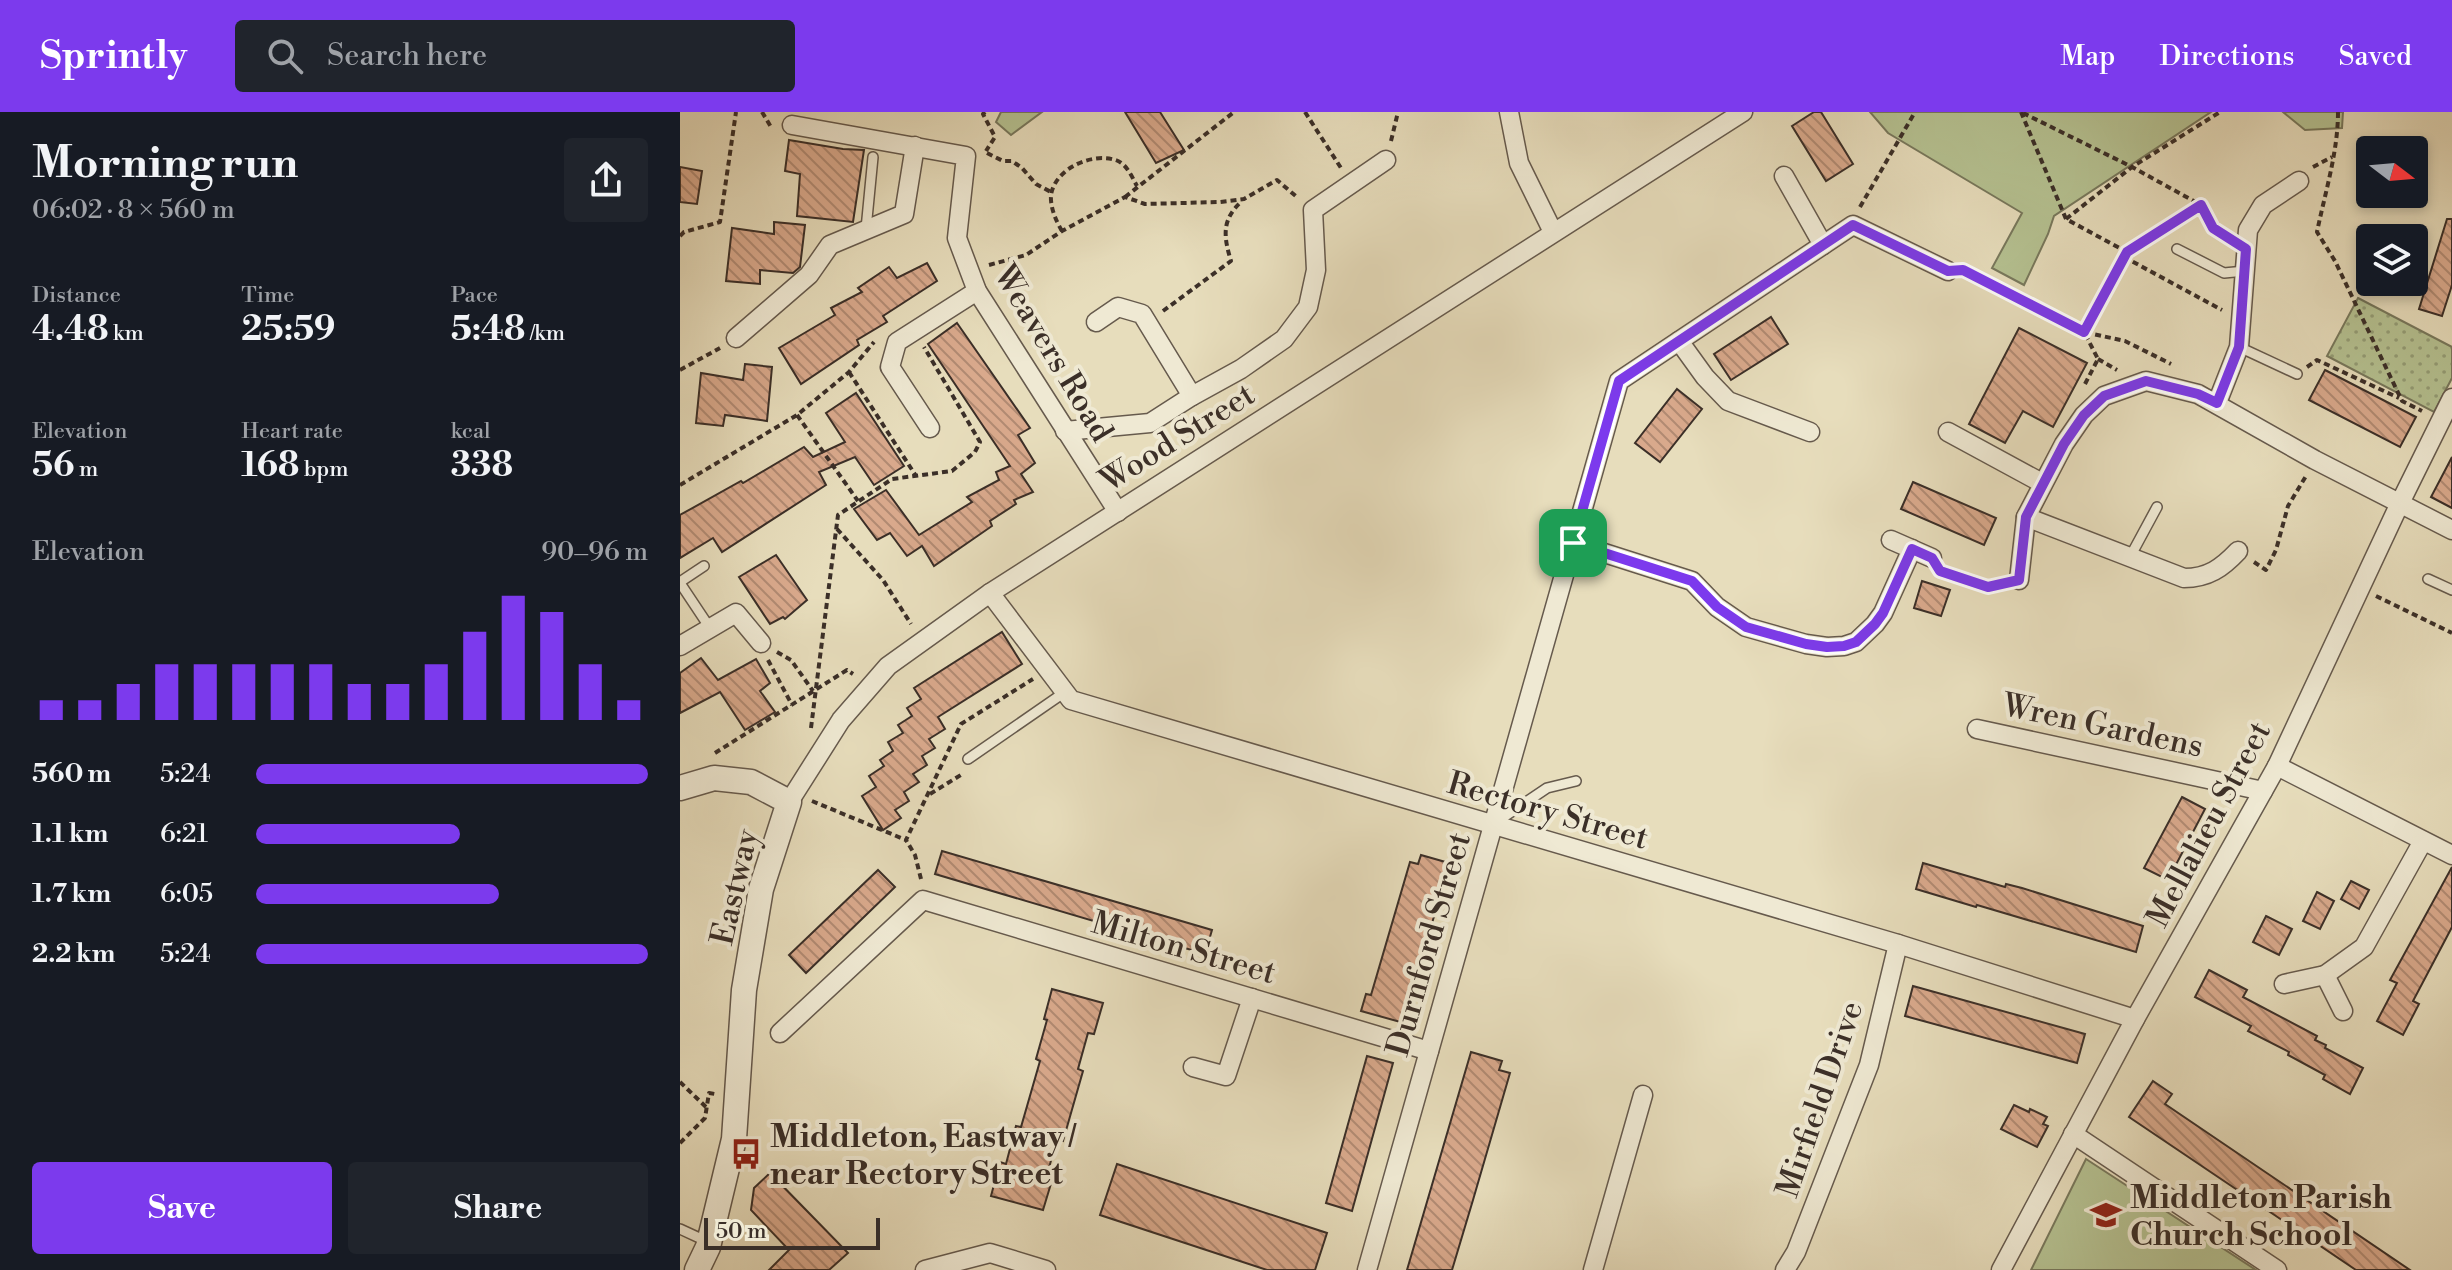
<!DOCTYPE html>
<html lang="en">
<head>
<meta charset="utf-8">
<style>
	:root { --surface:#171b24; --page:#20242c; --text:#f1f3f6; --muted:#9ea1a6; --accent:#7c3aed }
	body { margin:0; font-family:"Libre Bodoni",serif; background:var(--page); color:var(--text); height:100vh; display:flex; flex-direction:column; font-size:30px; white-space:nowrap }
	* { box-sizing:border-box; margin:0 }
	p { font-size:26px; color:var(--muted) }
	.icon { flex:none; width:44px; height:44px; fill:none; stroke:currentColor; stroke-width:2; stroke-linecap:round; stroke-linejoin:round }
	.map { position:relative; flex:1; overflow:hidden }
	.drawer { display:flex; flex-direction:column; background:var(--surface); width:680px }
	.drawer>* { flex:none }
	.needle { width:52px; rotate:106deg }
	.buttons { position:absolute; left:1676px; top:24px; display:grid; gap:16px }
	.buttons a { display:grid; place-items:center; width:72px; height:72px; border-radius:8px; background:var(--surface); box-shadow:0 4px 12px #0003; font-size:40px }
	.scale { position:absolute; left:24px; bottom:20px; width:176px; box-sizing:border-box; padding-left:8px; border:4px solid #3b2f28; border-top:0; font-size:22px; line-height:28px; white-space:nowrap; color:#3b2f28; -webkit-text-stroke:6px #efe9d3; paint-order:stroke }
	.pin { position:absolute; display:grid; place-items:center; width:68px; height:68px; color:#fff; margin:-34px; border-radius:16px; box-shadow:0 4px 12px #0006 }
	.round { display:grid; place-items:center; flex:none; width:84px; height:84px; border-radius:8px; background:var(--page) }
	.head { display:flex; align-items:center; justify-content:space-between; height:136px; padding:0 32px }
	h1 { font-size:44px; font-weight:700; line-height:60px }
	.figures { display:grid; grid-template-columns:repeat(3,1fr); gap:12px; height:136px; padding:8px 32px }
	.figures div { display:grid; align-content:center }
	.figures b { font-size:34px; font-weight:700 }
	.figures small { font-size:22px; font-weight:400 }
	.figures p { font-size:22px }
	.chart { height:224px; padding:16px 32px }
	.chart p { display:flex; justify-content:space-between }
	.chart svg { width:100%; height:144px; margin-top:8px; stroke:var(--accent); stroke-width:6 }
	.button { display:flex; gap:16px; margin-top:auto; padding:16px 32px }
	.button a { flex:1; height:92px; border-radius:8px; background:var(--accent); color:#fff; font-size:32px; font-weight:700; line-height:92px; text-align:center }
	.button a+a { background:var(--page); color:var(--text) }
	ul { padding:0 32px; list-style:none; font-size:26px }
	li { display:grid; grid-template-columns:128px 96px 1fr; align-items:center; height:60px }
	li i { height:20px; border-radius:10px; background:var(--accent) }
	header { display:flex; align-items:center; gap:48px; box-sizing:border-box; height:112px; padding:0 40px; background:var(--accent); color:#fff }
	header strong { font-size:38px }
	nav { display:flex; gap:44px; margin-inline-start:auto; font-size:28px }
	.search { width:560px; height:72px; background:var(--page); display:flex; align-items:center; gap:20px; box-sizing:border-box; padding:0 28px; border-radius:8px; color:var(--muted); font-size:30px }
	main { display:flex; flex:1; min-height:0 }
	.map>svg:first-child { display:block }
</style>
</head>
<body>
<header>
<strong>Sprintly</strong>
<div class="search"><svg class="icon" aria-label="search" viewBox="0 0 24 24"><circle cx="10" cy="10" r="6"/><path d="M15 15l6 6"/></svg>Search here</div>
<nav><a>Map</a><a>Directions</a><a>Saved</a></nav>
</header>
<main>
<section class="drawer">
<div class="head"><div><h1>Morning run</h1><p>06:02 · 8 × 560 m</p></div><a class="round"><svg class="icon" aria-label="share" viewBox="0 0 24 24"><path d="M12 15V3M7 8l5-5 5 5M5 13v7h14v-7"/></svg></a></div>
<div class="figures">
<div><p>Distance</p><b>4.48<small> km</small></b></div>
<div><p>Time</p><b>25:59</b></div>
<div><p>Pace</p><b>5:48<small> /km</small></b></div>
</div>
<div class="figures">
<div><p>Elevation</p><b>56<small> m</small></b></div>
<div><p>Heart rate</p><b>168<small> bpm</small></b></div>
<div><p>kcal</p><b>338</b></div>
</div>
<div class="chart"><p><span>Elevation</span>90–96 m</p>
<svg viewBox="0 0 160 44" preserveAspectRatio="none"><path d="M5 44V38M15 44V38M25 44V33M35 44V27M45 44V27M55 44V27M65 44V27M75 44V27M85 44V33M95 44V33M105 44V27M115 44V17M125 44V6M135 44V11M145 44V27M155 44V38"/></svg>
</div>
<ul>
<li><b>560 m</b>5:24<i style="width:100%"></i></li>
<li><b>1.1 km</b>6:21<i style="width:52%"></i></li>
<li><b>1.7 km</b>6:05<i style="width:62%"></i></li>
<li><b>2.2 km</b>5:24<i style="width:100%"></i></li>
</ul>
<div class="button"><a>Save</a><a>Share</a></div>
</section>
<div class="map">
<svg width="1772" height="1158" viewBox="0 0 1772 1158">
	<defs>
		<pattern id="grass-dots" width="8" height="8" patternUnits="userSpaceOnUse" patternTransform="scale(2)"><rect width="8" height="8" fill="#b5c191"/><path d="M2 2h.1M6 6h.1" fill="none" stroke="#949d76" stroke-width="1.8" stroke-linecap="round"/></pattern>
		<pattern id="building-back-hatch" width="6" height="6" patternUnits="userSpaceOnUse" patternTransform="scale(2)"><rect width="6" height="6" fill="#d9a98c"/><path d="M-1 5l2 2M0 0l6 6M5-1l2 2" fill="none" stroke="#b18a72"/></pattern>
	</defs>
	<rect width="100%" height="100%" fill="#e7ddbc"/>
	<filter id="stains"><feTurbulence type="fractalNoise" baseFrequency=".0025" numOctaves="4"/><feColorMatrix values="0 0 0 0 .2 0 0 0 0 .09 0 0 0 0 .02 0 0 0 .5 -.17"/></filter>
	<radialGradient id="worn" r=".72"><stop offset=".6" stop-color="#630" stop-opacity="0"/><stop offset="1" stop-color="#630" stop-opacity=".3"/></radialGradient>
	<path fill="url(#grass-dots)" stroke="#78785c" stroke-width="2" d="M1678 186 1772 235V266L1754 300 1647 244Z"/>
	<g fill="#b5c191" stroke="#78785c" stroke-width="2">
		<path d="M321 0H362L331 23 316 10Z"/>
		<path d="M1190 0H1531L1374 104 1368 122 1344 173 1312 156 1342 101 1208 21Z"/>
		<path d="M1603 0H1663L1662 16 1625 18Z"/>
		<path d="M1406 1047 1576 1158H1351Z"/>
	</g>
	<g fill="url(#building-back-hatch)" stroke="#3b2f28" stroke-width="2">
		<path d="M445 0H480L504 38 476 51Z"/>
		<path d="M1134 0H1141L1173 52 1146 69 1112 14Z"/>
		<path d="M109 28 163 37 184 38 173 110 117 104 120 62 105 59Z"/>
		<path d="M0 55 22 59 17 92 0 90Z"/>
		<path d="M1767 107H1772V173L1762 204 1739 197Z"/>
		<path d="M94 110 125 113 120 155 113 161 80 158V172L46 169 52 116 94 122Z"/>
		<path d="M247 151 257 169 203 204 207 210 177 228 179 233 121 272 99 236 155 203 151 196 182 180 178 176 209 155 217 166Z"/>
		<path d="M1091 205 1108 232 1051 268 1034 242Z"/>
		<path d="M277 211 350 316 338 323 355 351 341 362 353 380 334 388 336 392 310 409 312 414 254 454 242 434 227 444 210 421 197 428 174 397 206 378 239 423 292 390 287 385 319 368 316 360 330 354 248 232Z"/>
		<path d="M1339 216 1407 251 1373 315 1343 299 1325 331 1289 312Z"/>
		<path d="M65 252 92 255 87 309 45 303 43 314 16 311 21 261 63 268Z"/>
		<path d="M1645 258 1736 305 1720 335 1629 288Z"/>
		<path d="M997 277 1022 297 980 350 955 331Z"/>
		<path d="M176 281 224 354 194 373 175 345 139 360 146 373 42 440 33 426 0 446V403L61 369 63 371 124 335 133 345 165 330 146 301Z"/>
		<path d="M1772 345V396L1751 385Z"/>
		<path d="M1233 370 1316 406 1304 433 1221 397Z"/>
		<path d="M96 443 127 488 105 507 103 505 90 512 59 465Z"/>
		<path d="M1242 469 1270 478 1261 504 1234 496Z"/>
		<path d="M322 520 342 552 258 605 265 617 249 627 255 636 242 644 247 653 233 662 239 670 224 680 229 689 215 698 221 706 203 718 182 684 196 675 189 664 204 654 200 648 213 639 208 630 223 621 218 613 232 604 227 596 241 587 234 576Z"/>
		<path d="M21 546 38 568 76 547 90 571 80 579 95 600 65 618 40 580 0 601V561Z"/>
		<path d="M1502 685 1525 697 1488 768 1464 756Z"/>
		<path d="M262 739 532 818 525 842 255 762Z"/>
		<path d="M741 743 769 751 724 911 681 899 686 882 691 883 730 750 738 752Z"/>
		<path d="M1243 751 1325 775 1326 772 1342 776 1463 814 1456 840 1297 793 1296 795 1236 777Z"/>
		<path d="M1772 755V815L1733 889 1739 892 1723 923 1697 909 1717 871 1710 868Z"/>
		<path d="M198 758 215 775 126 861 109 843Z"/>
		<path d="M1671 769 1689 778 1679 797 1661 787Z"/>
		<path d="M1637 780 1654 789 1640 817 1623 809Z"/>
		<path d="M1586 804 1612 817 1599 843 1573 830Z"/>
		<path d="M1529 858 1567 878 1563 885 1637 924 1635 928 1646 933 1645 936 1683 956 1670 982 1643 967 1645 963 1608 943 1609 940 1568 919 1571 914 1515 885Z"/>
		<path d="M1233 874 1405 922 1397 951 1225 904Z"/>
		<path d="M372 877 423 891 414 922 408 921 398 957 403 959 383 1029 377 1027 367 1063 373 1065 363 1098 311 1084 320 1050 326 1052 336 1014 341 1015 360 949 356 947 367 908 364 907Z"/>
		<path d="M791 940 822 949 819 958 830 961 793 1088 772 1158H727Z"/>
		<path d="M687 944 713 951 672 1099 646 1091Z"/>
		<path d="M1473 969 1492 982 1485 992 1730 1158H1676L1449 1005Z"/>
		<path d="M1334 993 1349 1000 1350 997 1367 1005 1363 1012 1368 1014 1357 1035 1321 1017Z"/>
		<path d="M437 1052 647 1121 635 1158H587L420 1103Z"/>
		<path d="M90 1061 168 1141 149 1158H89L109 1138 71 1098 74 1076Z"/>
	</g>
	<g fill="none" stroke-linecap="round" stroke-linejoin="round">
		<defs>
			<g id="service">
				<path d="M186 117 193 45"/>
				<path d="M1497 137 1544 161 1565 159"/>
				<path d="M1559 235 1617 262"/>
				<path d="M1450 445 1477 395"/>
				<path d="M1748 467 1772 478"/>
				<path d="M0 470 24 454"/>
				<path d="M0 471 30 516"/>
				<path d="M288 647 385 580"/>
				<path d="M815 711 867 676 896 669"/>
				<path d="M0 1117 26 1129"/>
			</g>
			<g id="minor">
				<path d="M829 0 839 51 873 120"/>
				<path d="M112 13 286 44 277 126 297 179 438 400"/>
				<path d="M1104 64 1143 133"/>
				<path d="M416 210 438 195 462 202 512 284"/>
				<path d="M56 226 129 163 150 133 224 102 235 34"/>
				<path d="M999 229 1025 265 1048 289 1130 320"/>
				<path d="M1537 291 1559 235 1568 118 1583 93 1619 69"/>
				<path d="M250 316 210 255 217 230 297 179"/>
				<path d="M385 319 470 311 512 284 561 257 604 227 628 195 636 158 633 98 706 48"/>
				<path d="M1268 320 1362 371"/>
				<path d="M1346 405 1504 466C1528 466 1542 456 1558 439"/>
				<path d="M1211 428 1252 446"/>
				<path d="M893 431 1012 469 1037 495 1066 515 1126 532 1147 535 1164 534 1176 530 1195 512 1203 501 1232 437"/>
				<path d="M1339 468 1346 405 1384 332 1404 303 1424 284 1466 269 1518 282 1635 348 1772 418"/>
				<path d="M310 481 391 588 1218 832 1455 907"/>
				<path d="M0 534 56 501 81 531"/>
				<path d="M1297 617 1583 679"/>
				<path d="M1597 654 1772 743"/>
				<path d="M109 690 161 608 208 554 310 481 1063 0"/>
				<path d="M1645 863 1663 899"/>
				<path d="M1604 872 1645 863 1684 835 1743 729"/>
				<path d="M100 921 243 788 749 939"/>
				<path d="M513 955 546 964 572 886"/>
				<path d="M1393 1022 1597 1158"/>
				<path d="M245 1158 310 1141 366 1158"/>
				<path d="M687 1158 939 269 1173 113 1268 159"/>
				<path d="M913 1158 963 983"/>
				<path d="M1105 1158 1116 1140 1189 953 1218 832"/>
				<path d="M1321 1158 1455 907 1597 654 1720 391 1772 286"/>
			</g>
			<path id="tertiary" d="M0 676 34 666 71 670 109 690 81 777 64 878 54 1027 28 1135 17 1158"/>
		</defs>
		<use href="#service" stroke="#665a4d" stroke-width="12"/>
		<use href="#minor" stroke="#665a4d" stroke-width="21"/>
		<use href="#tertiary" stroke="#665a4d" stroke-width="27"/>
		<g stroke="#3b2f28" stroke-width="4" stroke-dasharray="6 4" stroke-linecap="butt">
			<path d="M82 0 91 15"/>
			<path d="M305 0 303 2 315 25 306 39"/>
			<path d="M625 0 661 56"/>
			<path d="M1341 0 1386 107 1447 140 1521 93"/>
			<path d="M1658 0C1658 40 1645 81 1637 120L1655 149 1722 289 1742 299"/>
			<path d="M1343 1 1452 55 1521 93 1533 116 1547 125"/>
			<path d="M711 29 718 0"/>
			<path d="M307 41 323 49H332L342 56 356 72 371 80"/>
			<path d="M1633 55 1652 45"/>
			<path d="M445 85 554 0"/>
			<path d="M1180 95 1235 0"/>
			<path d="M1386 107 1452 55 1540 0"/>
			<path d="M382 119C376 109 370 95 371 83 375 56 414 39 438 49 447 53 452 65 457 74"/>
			<path d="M0 124 4 120 40 110 56 0"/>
			<path d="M1444 145 1542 198"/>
			<path d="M309 153 346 143 382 119 445 85 465 92 540 90 564 87 597 68 618 86"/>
			<path d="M1288 160 1404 220 1447 140"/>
			<path d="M483 199 551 149C543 123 542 107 562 89"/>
			<path d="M1418 247 1437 258"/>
			<path d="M1627 255 1637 248 1719 286"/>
			<path d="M0 258 40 236"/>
			<path d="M169 260 236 364"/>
			<path d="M1405 272 1418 247 1404 220 1445 229 1491 252"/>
			<path d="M117 303 178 389"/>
			<path d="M0 373 117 303 169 260 194 230"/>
			<path d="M157 417 203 468 231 512"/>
			<path d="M1574 450 1586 458 1596 438 1608 394 1626 364"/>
			<path d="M1267 461 1308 475 1320 472"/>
			<path d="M1696 484 1772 521"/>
			<path d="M97 540 111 548 133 579"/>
			<path d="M88 548 112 593"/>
			<path d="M131 616 158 403 212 367 272 359 295 340 300 330 244 235"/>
			<path d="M35 641 167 558 173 562"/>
			<path d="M250 682 284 661"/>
			<path d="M132 689 226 728"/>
			<path d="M241 767 235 743 226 728 281 612 353 567"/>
			<path d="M0 970 27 996"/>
			<path d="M0 1031 25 1006 29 981 35 982"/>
		</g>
		<use href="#service" stroke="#efe9d3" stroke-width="9"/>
		<use href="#minor" stroke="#efe9d3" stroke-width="18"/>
		<use href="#tertiary" stroke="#efe9d3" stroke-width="24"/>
	</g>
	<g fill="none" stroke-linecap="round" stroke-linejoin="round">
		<defs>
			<path id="route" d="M1521 93 1533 116 1566 137 1559 235 1537 291 1518 282 1466 269 1424 284 1404 303 1384 332 1346 405 1339 468 1308 475 1260 459 1252 446 1232 437 1203 501 1195 512 1176 530 1164 534 1147 535 1126 532 1066 515 1037 495 1012 469 893 431 939 269 1173 113 1268 159 1283 158 1404 220 1447 140Z"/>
		</defs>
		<use href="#route" stroke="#fff" stroke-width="16"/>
		<use href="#route" stroke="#7c3aed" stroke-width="10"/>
	</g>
	<defs>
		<symbol id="bus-bare" viewBox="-9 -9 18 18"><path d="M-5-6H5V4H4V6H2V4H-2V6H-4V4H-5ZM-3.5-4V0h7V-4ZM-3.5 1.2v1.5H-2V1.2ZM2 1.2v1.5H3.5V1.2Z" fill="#8f2418" stroke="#efe9d3" stroke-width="2.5" paint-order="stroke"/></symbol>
		<symbol id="school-bare" viewBox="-9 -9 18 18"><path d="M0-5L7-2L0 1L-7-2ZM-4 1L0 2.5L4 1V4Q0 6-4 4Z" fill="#8f2418" stroke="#efe9d3" stroke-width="2.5" paint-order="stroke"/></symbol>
	</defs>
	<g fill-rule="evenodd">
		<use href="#bus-bare" x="44" y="1020" width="44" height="44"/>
		<use href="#school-bare" x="1404" y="1081" width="44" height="44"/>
	</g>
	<g text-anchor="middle" stroke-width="8" stroke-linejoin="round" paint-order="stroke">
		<g font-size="32" fill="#3b2f28" stroke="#efe9d3">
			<text transform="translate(374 241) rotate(59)" y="11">Weavers Road</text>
			<text transform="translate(497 325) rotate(-32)" y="11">Wood Street</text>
			<text transform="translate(1423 613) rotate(12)" y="11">Wren Gardens</text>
			<text transform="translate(868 698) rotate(16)" y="11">Rectory Street</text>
			<text transform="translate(1528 712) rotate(-62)" y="11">Mellalieu Street</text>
			<text transform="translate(54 775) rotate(-77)" y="11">Eastway</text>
			<text transform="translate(748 832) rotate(-74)" y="11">Durnford Street</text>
			<text transform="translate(504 835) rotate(16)" y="11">Milton Street</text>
			<text transform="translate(1139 987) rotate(-71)" y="11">Mirfield Drive</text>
		</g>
		<g font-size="32" font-weight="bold" fill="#3b2f28" stroke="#efe9d3" text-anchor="start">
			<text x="90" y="1035">Middleton, Eastway /<tspan x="90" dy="37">near Rectory Street</tspan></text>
			<text x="1450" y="1096">Middleton Parish<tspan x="1450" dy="37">Church School</tspan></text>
		</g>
	</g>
	<rect width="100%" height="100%" filter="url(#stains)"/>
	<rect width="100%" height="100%" fill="url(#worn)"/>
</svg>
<div class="buttons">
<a><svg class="needle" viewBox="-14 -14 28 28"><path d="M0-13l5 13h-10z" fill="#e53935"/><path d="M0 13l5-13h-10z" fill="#9ea1a6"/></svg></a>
<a><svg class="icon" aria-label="layers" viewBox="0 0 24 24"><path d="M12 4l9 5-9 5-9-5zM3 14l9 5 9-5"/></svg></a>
</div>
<div class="scale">50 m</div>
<div class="pin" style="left:893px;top:431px;background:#1e9e55"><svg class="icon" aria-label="arrive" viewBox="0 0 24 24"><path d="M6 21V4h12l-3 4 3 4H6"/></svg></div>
</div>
</main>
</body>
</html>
